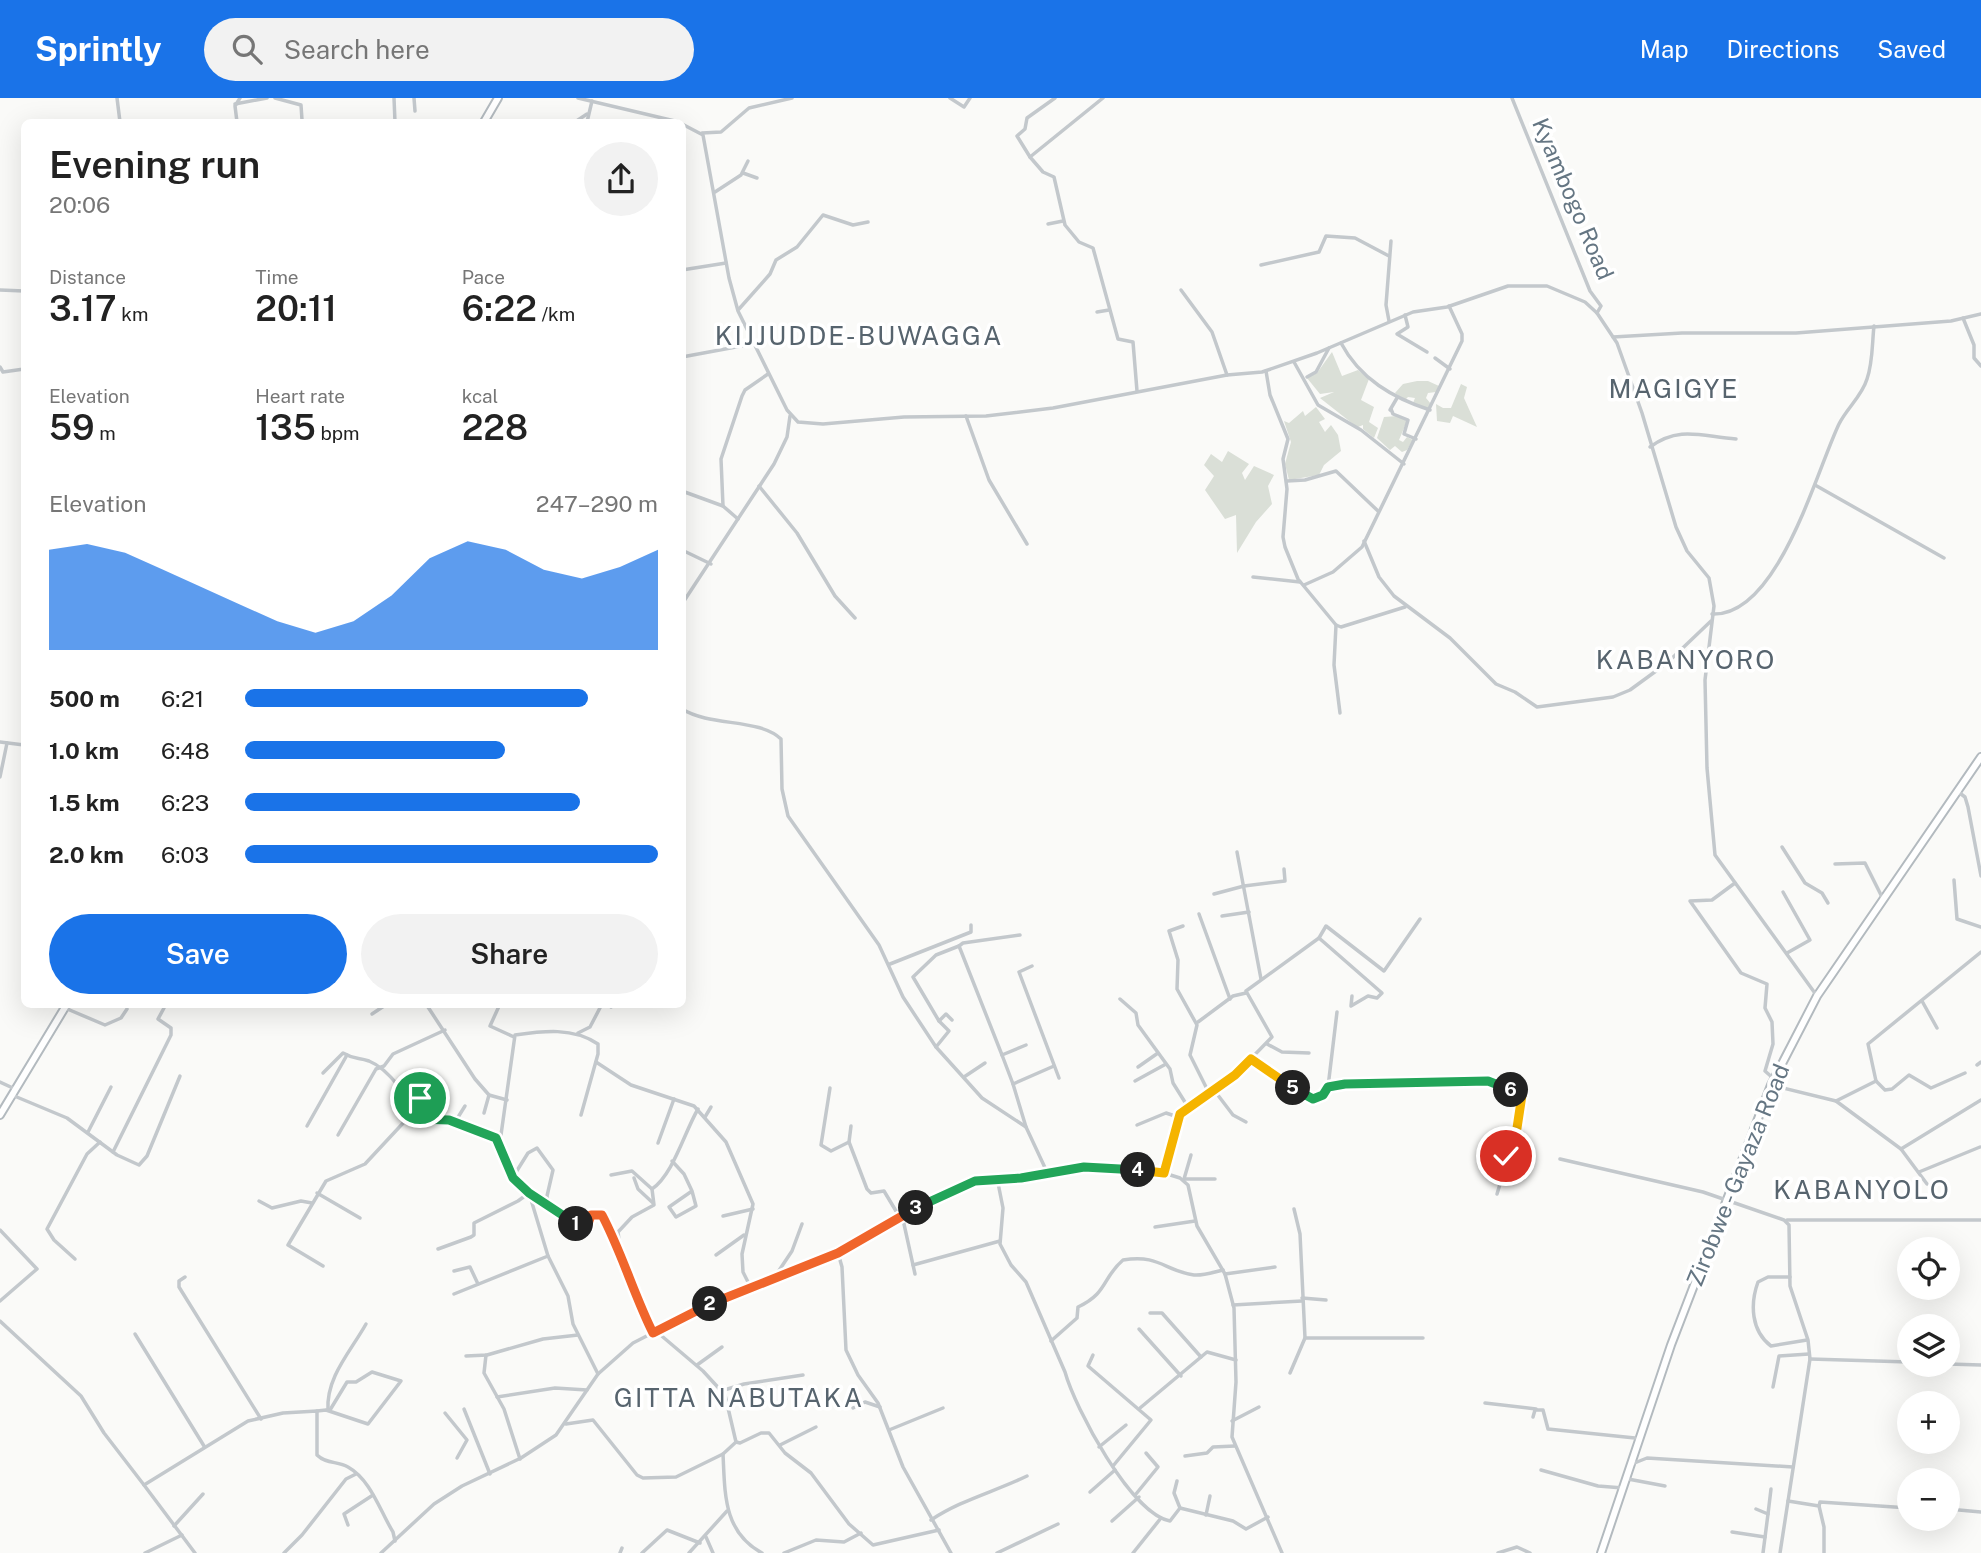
<!DOCTYPE html>
<html lang="en">
<head>
<meta charset="utf-8">
<style>
	:root { --surface:#fff; --page:#f2f2f2; --text:#222; --muted:#767676; --accent:#1a73e8 }
	body { margin:0; font-family:"Public Sans",sans-serif; background:var(--page); color:var(--text); height:100vh; display:flex; flex-direction:column; font-size:26px; white-space:nowrap }
	* { box-sizing:border-box; margin:0 }
	p { font-size:23px; color:var(--muted) }
	.icon { flex:none; width:38px; height:38px; fill:none; stroke:currentColor; stroke-width:2; stroke-linecap:round; stroke-linejoin:round }
	.map { position:relative; flex:1; overflow:hidden }
	.panel { position:absolute; left:21px; top:21px; width:665px; height:889px; display:flex; flex-direction:column; background:var(--surface); border-radius:10px; box-shadow:0 7px 28px #0002 }
	.panel>* { flex:none }
	.tools { position:absolute; left:1897px; top:1139px; display:grid; gap:14px }
	.tools a { display:grid; place-items:center; width:63px; height:63px; border-radius:50%; background:var(--surface); box-shadow:0 7px 28px #0002; font-size:35px }
	.pin { position:absolute; display:grid; place-items:center; width:60px; height:60px; color:#fff; margin:-30px; border:4px solid #fff; border-radius:50%; box-shadow:0 2px 7px #0007 }
	.km { position:absolute; width:35px; height:35px; margin:-18px; border-radius:50%; background:#222; color:#fff; font-size:19px; line-height:35px; text-align:center }
	.round { display:grid; place-items:center; flex:none; width:74px; height:74px; border-radius:37px; background:var(--page) }
	.head { display:flex; align-items:center; justify-content:space-between; height:119px; padding:0 28px }
	h1 { font-size:38px; font-weight:600; line-height:52px }
	.metrics { display:grid; grid-template-columns:repeat(3,1fr); gap:10px; height:119px; padding:7px 28px }
	.metrics div { display:grid; align-content:center }
	.metrics b { font-size:35px; font-weight:600 }
	.metrics small { font-size:19px; font-weight:400 }
	.metrics p { font-size:19px }
	.chart { height:196px; padding:14px 28px }
	.chart p { display:flex; justify-content:space-between }
	.chart svg { width:100%; height:126px; margin-top:7px; fill:var(--accent); opacity:.7 }
	.button { display:flex; gap:14px; margin-top:auto; padding:14px 28px }
	.button a { flex:1; height:80px; border-radius:42px; background:var(--accent); color:#fff; font-size:28px; font-weight:600; line-height:80px; text-align:center }
	.button a+a { background:var(--page); color:var(--text) }
	ul { padding:0 28px; list-style:none; font-size:23px }
	li { display:grid; grid-template-columns:112px 84px 1fr; align-items:center; height:52px }
	li i { height:18px; border-radius:9px; background:var(--accent) }
	header { display:flex; align-items:center; gap:42px; box-sizing:border-box; height:98px; padding:0 35px; background:var(--accent); color:#fff }
	header strong { font-size:33px }
	nav { display:flex; gap:38px; margin-inline-start:auto; font-size:24px }
	.search { width:490px; height:63px; background:var(--page); display:flex; align-items:center; gap:18px; box-sizing:border-box; padding:0 24px; border-radius:38px; color:var(--muted); font-size:26px }
	.map>svg:first-child { display:block }
</style>
</head>
<body>
<header>
<strong>Sprintly</strong>
<div class="search"><svg class="icon" aria-label="search" viewBox="0 0 24 24"><circle cx="10" cy="10" r="6"/><path d="M15 15l6 6"/></svg>Search here</div>
<nav><a>Map</a><a>Directions</a><a>Saved</a></nav>
</header>
<div class="map">
<svg width="1981" height="1455" viewBox="0 0 1981 1455">
	<rect width="100%" height="100%" fill="#fafaf8"/>
	<g fill="#dadfd7">
		<path d="M1332 254 1342 278 1358 272 1369 281 1361 302 1374 309 1369 324 1378 330 1374 340 1363 331V327L1358 329 1353 326 1320 300 1334 294 1320 296 1307 280 1317 275Z"/>
		<path d="M1417 283H1428L1439 288 1436 294 1428 295 1426 300 1431 306 1429 311 1413 305 1415 300 1408 299 1405 302 1395 295 1403 286Z"/>
		<path d="M1461 286 1467 289 1464 300 1477 329 1453 318 1450 325 1437 323 1436 306 1443 310H1451Z"/>
		<path d="M1316 309 1325 321 1319 324 1325 334 1331 327 1338 337 1341 353 1324 367 1319 377 1289 382 1285 366 1291 344 1284 323 1289 325 1303 313 1305 318Z"/>
		<path d="M1397 318 1407 323 1399 342 1403 344 1407 339 1413 342 1407 352 1402 354 1395 348 1390 352 1377 340 1384 319Z"/>
		<path d="M1228 353 1249 366 1242 375 1245 382 1254 368 1274 377 1268 388 1272 406 1256 424 1237 455 1236 417 1225 421 1205 392 1214 378 1204 367 1211 356 1222 364Z"/>
	</g>
	<g fill="none" stroke-linecap="round" stroke-linejoin="round">
		<defs>
			<g id="secondary">
				<path d="M484 24 498 0"/>
				<path d="M0 1017 67 906"/>
				<path d="M1601 1455 1671 1247 1771 987 1817 898 1981 659"/>
			</g>
		</defs>
		<use href="#secondary" stroke="#b3babf" stroke-width="10"/>
		<g stroke="#c3c8cc" stroke-width="3.5">
			<path d="M117 0 120 24"/>
			<path d="M275 0 301 7 302 22"/>
			<path d="M394 0 395 24"/>
			<path d="M414 0 415 13"/>
			<path d="M578 0 679 24"/>
			<path d="M950 0 964 9 970 0"/>
			<path d="M1103 0 1030 59 1043 74 1054 79 1065 127 1079 144 1093 150 1118 241 1133 244 1137 293"/>
			<path d="M1512 0 1590 193 1601 208 1597 215"/>
			<path d="M235 6 267 0"/>
			<path d="M237 24 235 8 240 0"/>
			<path d="M575 24 587 16"/>
			<path d="M587 24 592 3"/>
			<path d="M682 26 703 37 729 180 738 213 787 312 798 324 823 326 904 319 986 318 1053 310 1227 277 1262 274 1317 255 1413 214 1447 209 1508 188H1547L1585 204 1597 215 1617 245 1642 315 1676 429 1687 453 1709 480 1714 508 1705 582 1707 670 1715 757 1817 898"/>
			<path d="M702 35 721 34 749 10 792 0"/>
			<path d="M1030 59 1017 38 1025 31 1027 20 1055 0"/>
			<path d="M743 75 757 80"/>
			<path d="M715 94 741 77 748 63"/>
			<path d="M1048 126 1063 123"/>
			<path d="M1261 167 1319 154 1326 138 1355 140 1389 158"/>
			<path d="M682 172 726 165"/>
			<path d="M0 192 24 193"/>
			<path d="M1181 192 1212 234 1227 277"/>
			<path d="M739 211 770 176 776 162 797 149 823 117 853 127 868 124"/>
			<path d="M1097 214 1109 212"/>
			<path d="M1405 217 1408 229 1397 236 1427 254"/>
			<path d="M1963 220 1974 247V260L1981 268"/>
			<path d="M1389 223 1386 207 1391 143"/>
			<path d="M1613 239 1682 235H1796L1951 223 1981 216"/>
			<path d="M1341 245C1360 281 1393 300 1430 312"/>
			<path d="M682 259 752 246"/>
			<path d="M1435 260 1450 271"/>
			<path d="M1294 264 1318 307 1361 332 1404 366"/>
			<path d="M0 269 3 274 24 271"/>
			<path d="M1266 273 1270 297 1288 341 1283 361 1287 391 1283 439 1285 449 1298 481 1336 527 1341 529 1405 509"/>
			<path d="M1307 279 1316 274 1329 250"/>
			<path d="M1391 311 1393 316 1408 322 1404 336 1416 341"/>
			<path d="M1390 312 1397 300"/>
			<path d="M966 318 989 382 1027 446"/>
			<path d="M1650 349C1680 327 1703 339 1736 341"/>
			<path d="M1287 383 1305 382 1336 373 1378 413"/>
			<path d="M1815 387 1944 460"/>
			<path d="M759 388 797 435 835 498 855 520"/>
			<path d="M682 393 723 408 738 421"/>
			<path d="M723 408 721 361 742 298 745 292 768 276"/>
			<path d="M1364 443 1379 479 1394 498 1450 540 1496 586 1515 594 1537 609 1613 599 1630 592 1667 565 1711 523"/>
			<path d="M682 452 711 466"/>
			<path d="M1253 479 1300 484"/>
			<path d="M1304 487 1333 474 1362 449 1462 243V236L1449 208"/>
			<path d="M682 506 774 366 787 339 790 318"/>
			<path d="M1712 516C1778 519 1816 374 1839 326 1847 310 1862 298 1867 281 1873 264 1872 245 1874 228"/>
			<path d="M1336 527 1334 567 1340 615"/>
			<path d="M682 611C711 629 759 620 781 641L782 691 788 718 879 847 903 899 936 949 982 1000 1026 1029 1047 1074"/>
			<path d="M0 644 24 647"/>
			<path d="M0 679 7 645"/>
			<path d="M1957 693 1965 699 1968 709 1981 778"/>
			<path d="M1782 749 1805 785 1822 795 1828 805"/>
			<path d="M1237 754 1261 881"/>
			<path d="M1835 766 1865 765 1883 801"/>
			<path d="M1954 782 1957 821 1981 829"/>
			<path d="M1735 785 1712 802 1690 803 1741 875 1767 886 1765 910 1772 924 1773 946 1765 973 1774 981"/>
			<path d="M1783 794 1810 842 1787 855"/>
			<path d="M1214 796 1244 788 1285 783 1284 771"/>
			<path d="M1199 816 1230 901"/>
			<path d="M1222 818 1249 814"/>
			<path d="M1183 828 1169 833 1178 862 1177 891 1197 927 1190 957 1209 995"/>
			<path d="M1020 837 963 845 959 848 1002 957 1026 947"/>
			<path d="M1319 840 1382 895 1377 900 1368 898 1351 908 1352 898"/>
			<path d="M890 866 971 834V827"/>
			<path d="M1032 868 1019 874 1059 980"/>
			<path d="M1120 901 1136 915 1138 927 1170 971 1173 985 1188 1009"/>
			<path d="M1922 903 1937 930"/>
			<path d="M426 906 475 981 489 997 507 1002"/>
			<path d="M500 906 490 928 514 939"/>
			<path d="M610 906 611 909"/>
			<path d="M65 910 105 927 121 920 127 911"/>
			<path d="M372 916 387 906"/>
			<path d="M952 922 946 916 939 923 913 879 936 857 959 848"/>
			<path d="M1198 924 1233 898 1246 895"/>
			<path d="M578 935 590 929 602 906"/>
			<path d="M1267 946 1282 954 1309 955"/>
			<path d="M936 949 949 933 939 923"/>
			<path d="M1002 957 1013 986 1054 968"/>
			<path d="M1252 962 1308 1000 1318 1001 1328 989 1337 914"/>
			<path d="M596 964 631 987 694 1008 726 1044 753 1106 742 1156 743 1174 750 1188"/>
			<path d="M1977 967 1981 964"/>
			<path d="M1138 969 1158 955"/>
			<path d="M323 975 343 955C355 962 358 959 369 963 389 971 411 1002 418 1021"/>
			<path d="M1965 975 1931 990 1909 977 1892 991 1885 992 1876 983 1868 946 1981 854"/>
			<path d="M964 979 985 965"/>
			<path d="M1135 983 1166 966"/>
			<path d="M0 984 15 991"/>
			<path d="M1013 986 1026 1029"/>
			<path d="M1771 987 1836 1003 1901 1051 1981 1002"/>
			<path d="M1328 989 1380 984 1488 983 1522 997 1517 1030 1497 1096"/>
			<path d="M830 990 821 1047 831 1053 849 1044"/>
			<path d="M1214 992 1233 1017 1246 1024"/>
			<path d="M12 997 67 1020 117 1057 139 1067 147 1058 180 978"/>
			<path d="M1836 1003 1876 983"/>
			<path d="M414 1010 424 987 426 973"/>
			<path d="M484 1015 489 997"/>
			<path d="M705 1019 711 1009"/>
			<path d="M455 1024 465 1008"/>
			<path d="M1137 1027 1166 1015 1178 1019"/>
			<path d="M307 1028 347 957"/>
			<path d="M851 1028 849 1044 867 1091 871 1095 884 1093 899 1118"/>
			<path d="M88 1034 111 989"/>
			<path d="M338 1037 376 971 384 968 393 956 445 932"/>
			<path d="M500 1044 515 937C543 933 573 929 598 946V956L581 1017"/>
			<path d="M658 1045 674 1001"/>
			<path d="M1901 1051 1927 1086"/>
			<path d="M113 1054 171 937V930L158 921 164 910"/>
			<path d="M1560 1061 1703 1094 1784 1122 1789 1127 1790 1188 1808 1242 1810 1261 1780 1455"/>
			<path d="M672 1063 684 1076 692 1093 669 1109 676 1119 696 1108 692 1093"/>
			<path d="M1919 1074 1980 1049"/>
			<path d="M1164 1075 1180 1016 1235 977 1272 939 1246 893 1319 840 1326 828 1384 873 1420 821"/>
			<path d="M611 1077 632 1073 652 1091"/>
			<path d="M513 1079 528 1055 537 1050 553 1072 547 1098 548 1106 582 1128 587 1129 591 1117H602L617 1145"/>
			<path d="M634 1080 638 1091 653 1105"/>
			<path d="M997 1080 1003 1110 1000 1146 1011 1167 1026 1184 1065 1274C1075 1310 1131 1416 1170 1423L1180 1410"/>
			<path d="M1184 1081 1191 1057"/>
			<path d="M1185 1081H1215"/>
			<path d="M317 1095 360 1120"/>
			<path d="M259 1103 272 1110 301 1103 312 1105"/>
			<path d="M902 1117 915 1176"/>
			<path d="M723 1118 753 1111"/>
			<path d="M1787 1122H1981"/>
			<path d="M1155 1129 1195 1123"/>
			<path d="M0 1132 37 1171 0 1203"/>
			<path d="M438 1151 471 1139 474 1137V1125L518 1103 529 1095 546 1104"/>
			<path d="M838 1155 842 1169 846 1252 858 1277 878 1305 903 1369 951 1455"/>
			<path d="M716 1157 744 1137"/>
			<path d="M75 1161 54 1142 47 1131 87 1056 100 1044"/>
			<path d="M913 1167 1000 1143"/>
			<path d="M323 1168 288 1147 326 1083 365 1066 405 1023C435 1018 476 1022 500 1044L507 1071 529 1095 548 1158 568 1198 573 1226 598 1276"/>
			<path d="M454 1173 470 1169 478 1186"/>
			<path d="M1225 1176 1275 1169"/>
			<path d="M185 1179 179 1183V1189L261 1321"/>
			<path d="M1790 1179H1768L1758 1184C1750 1206 1751 1233 1771 1248L1807 1242"/>
			<path d="M774 1180 792 1153 802 1126"/>
			<path d="M454 1196 548 1158"/>
			<path d="M1302 1200 1326 1202"/>
			<path d="M1233 1207 1302 1203"/>
			<path d="M1150 1215H1162L1201 1259"/>
			<path d="M0 1223 81 1298 104 1335 144 1387"/>
			<path d="M1139 1231 1181 1278"/>
			<path d="M657 1234 703 1273 725 1297 736 1344"/>
			<path d="M653 1235 622 1165 618 1134 632 1119 654 1107 652 1091C673 1077 684 1035 698 1011"/>
			<path d="M135 1236 204 1348"/>
			<path d="M1305 1240H1423"/>
			<path d="M1051 1243 1077 1220 1078 1209C1108 1195 1102 1180 1123 1162 1160 1156 1164 1173 1194 1177 1203 1178 1214 1174 1223 1172"/>
			<path d="M486 1257 484 1275 504 1311 520 1361"/>
			<path d="M1093 1257 1088 1268 1151 1322 1113 1368"/>
			<path d="M466 1258 487 1257 543 1241 578 1237"/>
			<path d="M1810 1261 1909 1264"/>
			<path d="M1948 1266 1981 1267"/>
			<path d="M697 1267 722 1249"/>
			<path d="M1290 1275 1305 1240 1300 1136 1294 1111"/>
			<path d="M1773 1289 1779 1258 1809 1256"/>
			<path d="M721 1293 744 1286 803 1277"/>
			<path d="M497 1299 555 1290 587 1292"/>
			<path d="M1485 1305 1536 1311"/>
			<path d="M853 1310 865 1304 880 1309"/>
			<path d="M1140 1310 1207 1254 1236 1262"/>
			<path d="M464 1311 490 1376"/>
			<path d="M328 1312C326 1279 351 1253 366 1226"/>
			<path d="M317 1313 326 1312 368 1326 401 1283 372 1274 356 1284H347L330 1312H325"/>
			<path d="M445 1315 467 1342 457 1360"/>
			<path d="M1533 1319 1535 1312H1543L1548 1331 1635 1340"/>
			<path d="M1232 1323 1259 1309"/>
			<path d="M566 1326 593 1322 637 1377 643 1380 676 1379 723 1356 736 1344 740 1345 761 1335H769L785 1355 811 1375 849 1426 873 1447 939 1432"/>
			<path d="M889 1332 943 1310"/>
			<path d="M780 1347 816 1329"/>
			<path d="M1099 1349 1126 1327"/>
			<path d="M723 1356C725 1395 723 1434 762 1455"/>
			<path d="M1185 1358 1207 1355 1213 1349 1235 1348"/>
			<path d="M1632 1366 1647 1360 1793 1369"/>
			<path d="M1541 1372 1598 1388 1623 1390"/>
			<path d="M1628 1381 1665 1388"/>
			<path d="M1177 1383 1174 1395 1180 1410 1233 1423 1246 1431 1268 1419"/>
			<path d="M1090 1394 1115 1372"/>
			<path d="M1136 1396 1158 1369 1146 1355"/>
			<path d="M1788 1403 1819 1408 1824 1429V1455"/>
			<path d="M1819 1408 1820 1404 1909 1410"/>
			<path d="M1756 1411 1768 1416 1763 1455"/>
			<path d="M1948 1411 1981 1414"/>
			<path d="M1768 1416 1771 1391"/>
			<path d="M1206 1417 1210 1398"/>
			<path d="M931 1422C961 1402 994 1394 1027 1378"/>
			<path d="M1112 1423 1139 1399"/>
			<path d="M348 1427 344 1416 373 1397"/>
			<path d="M174 1428 203 1396"/>
			<path d="M1732 1434 1765 1439"/>
			<path d="M706 1439 713 1455"/>
			<path d="M145 1455 182 1437"/>
			<path d="M195 1455 144 1387 248 1323 283 1315 317 1313V1357C326 1366 338 1363 348 1369 371 1382 380 1413 393 1434L395 1443"/>
			<path d="M284 1455 302 1437 346 1381 356 1376"/>
			<path d="M381 1455 434 1406 462 1388 521 1360 556 1337 598 1276 633 1245 711 1205 838 1155 883 1127 954 1091 975 1083 1021 1080 1084 1069 1164 1075 1180 1080 1188 1087 1197 1128 1225 1176 1234 1210 1236 1284 1232 1339 1282 1455"/>
			<path d="M620 1455 622 1450"/>
			<path d="M642 1455 667 1432 700 1445"/>
			<path d="M689 1455 727 1413"/>
			<path d="M784 1455 816 1442 844 1444 861 1435"/>
			<path d="M997 1455 1058 1426"/>
			<path d="M1133 1455 1161 1420"/>
			<path d="M1498 1455 1517 1449 1530 1455"/>
		</g>
		<use href="#secondary" stroke="#fff" stroke-width="6"/>
	</g>
	<g fill="none" stroke-linecap="round" stroke-linejoin="round">
		<defs>
			<path id="split-1" d="M420 1000 414 1010 418 1021 449 1022 496 1040 513 1080 529 1095 576 1126"/>
			<path id="split-2" d="M576 1126 587 1129 591 1117H602C622 1155 634 1197 653 1235L710 1206"/>
			<path id="split-3" d="M710 1206 838 1155 916 1110"/>
			<path id="split-4" d="M916 1110 975 1083 1021 1080 1084 1069 1138 1072"/>
			<path id="split-5" d="M1138 1072 1164 1075 1180 1016 1235 977 1251 961 1293 990"/>
			<path id="split-6" d="M1293 990 1313 1001 1323 997 1328 989 1345 986 1488 983 1511 992"/>
			<path id="split-7" d="M1506 1058 1517 1030 1522 997 1511 992"/>
		</defs>
		<use href="#split-1" stroke="#fff" stroke-width="14"/>
		<use href="#split-2" stroke="#fff" stroke-width="14"/>
		<use href="#split-3" stroke="#fff" stroke-width="14"/>
		<use href="#split-4" stroke="#fff" stroke-width="14"/>
		<use href="#split-5" stroke="#fff" stroke-width="14"/>
		<use href="#split-6" stroke="#fff" stroke-width="14"/>
		<use href="#split-7" stroke="#fff" stroke-width="14"/>
		<use href="#split-1" stroke="#22a559" stroke-width="9"/>
		<use href="#split-2" stroke="#f0652b" stroke-width="9"/>
		<use href="#split-3" stroke="#f0652b" stroke-width="9"/>
		<use href="#split-4" stroke="#22a559" stroke-width="9"/>
		<use href="#split-5" stroke="#f5b400" stroke-width="9"/>
		<use href="#split-6" stroke="#22a559" stroke-width="9"/>
		<use href="#split-7" stroke="#f5b400" stroke-width="9"/>
	</g>
	<g text-anchor="middle" stroke-width="7" stroke-linejoin="round" paint-order="stroke">
		<g font-size="23" fill="#657683" stroke="#fff">
			<text transform="translate(1573 101) rotate(67)" y="8">Kyambogo Road</text>
			<text transform="translate(1738 1077) rotate(-68)" y="8">Zirobwe - Gayaza Road</text>
		</g>
		<g font-size="26" letter-spacing="2" fill="#57646e" stroke="#fff">
			<text x="859" y="247">KIJJUDDE-BUWAGGA</text>
			<text x="1674" y="300">MAGIGYE</text>
			<text x="1686" y="571">KABANYORO</text>
			<text x="1862" y="1101">KABANYOLO</text>
			<text x="739" y="1309">GITTA NABUTAKA</text>
		</g>
	</g>
</svg>
<div class="tools">
<a><svg class="icon" aria-label="locate" viewBox="0 0 24 24"><circle cx="12" cy="12" r="6"/><path d="M12 2v4M12 18v4M2 12h4M18 12h4"/></svg></a>
<a><svg class="icon" aria-label="layers" viewBox="0 0 24 24"><path d="M12 4l9 5-9 5-9-5zM3 14l9 5 9-5"/></svg></a>
<a>+</a>
<a>−</a>
</div>
<div class="pin" style="left:420px;top:1000px;background:#1e9e55"><svg class="icon" aria-label="arrive" viewBox="0 0 24 24"><path d="M6 21V4h12l-3 4 3 4H6"/></svg></div>
<div class="pin" style="left:1506px;top:1058px;background:#d93025"><svg class="icon" aria-label="check" viewBox="0 0 24 24"><path d="M5 12l5 5 9-10"/></svg></div>
<b class="km" style="left:576px;top:1126px">1</b>
<b class="km" style="left:710px;top:1206px">2</b>
<b class="km" style="left:916px;top:1110px">3</b>
<b class="km" style="left:1138px;top:1072px">4</b>
<b class="km" style="left:1293px;top:990px">5</b>
<b class="km" style="left:1511px;top:992px">6</b>
<section class="panel">
<div class="head"><div><h1>Evening run</h1><p>20:06</p></div><a class="round"><svg class="icon" aria-label="share" viewBox="0 0 24 24"><path d="M12 15V3M7 8l5-5 5 5M5 13v7h14v-7"/></svg></a></div>
<div class="metrics">
<div><p>Distance</p><b>3.17<small> km</small></b></div>
<div><p>Time</p><b>20:11</b></div>
<div><p>Pace</p><b>6:22<small> /km</small></b></div>
</div>
<div class="metrics">
<div><p>Elevation</p><b>59<small> m</small></b></div>
<div><p>Heart rate</p><b>135<small> bpm</small></b></div>
<div><p>kcal</p><b>228</b></div>
</div>
<div class="chart"><p><span>Elevation</span>247–290 m</p>
<svg viewBox="0 0 160 44" preserveAspectRatio="none"><path d="M0 44V9L10 7L20 10L30 16L40 22L50 28L60 34L70 38L80 34L90 25L100 12L110 6L120 9L130 16L140 19L150 15L160 9V44z"/></svg>
</div>
<ul>
<li><b>500 m</b>6:21<i style="width:83%"></i></li>
<li><b>1.0 km</b>6:48<i style="width:63%"></i></li>
<li><b>1.5 km</b>6:23<i style="width:81%"></i></li>
<li><b>2.0 km</b>6:03<i style="width:100%"></i></li>
</ul>
<div class="button"><a>Save</a><a>Share</a></div>
</section>
</div>
</body>
</html>
